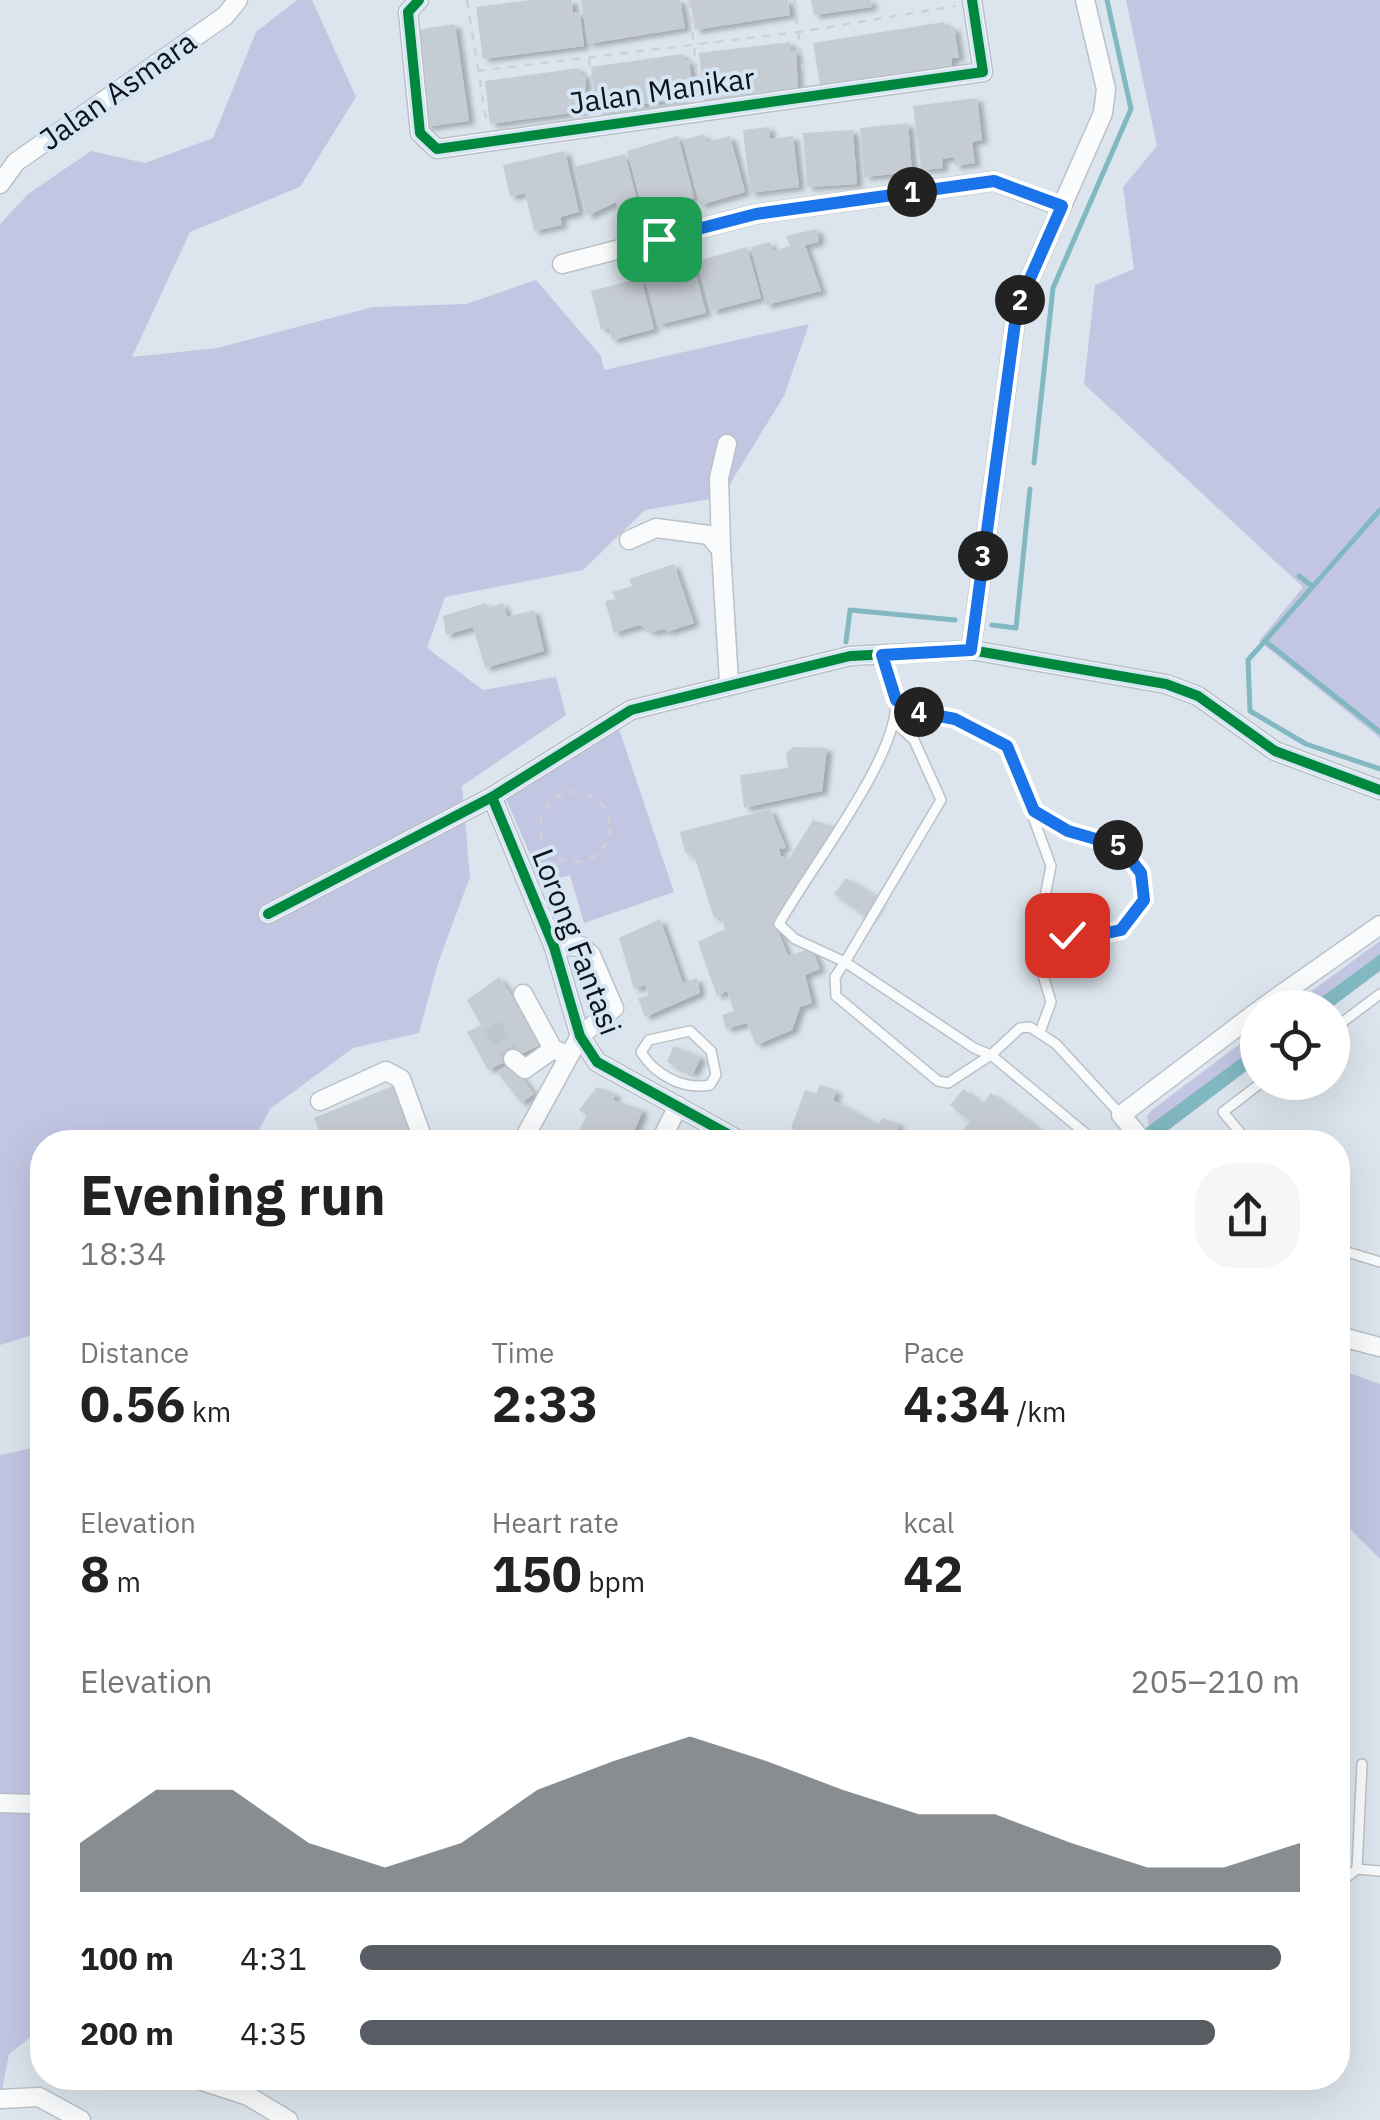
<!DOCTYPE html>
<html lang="en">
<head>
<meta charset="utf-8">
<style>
	:root { --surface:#fff; --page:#f6f6f6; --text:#222; --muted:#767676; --accent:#575d63 }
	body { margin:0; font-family:"IBM Plex Sans",sans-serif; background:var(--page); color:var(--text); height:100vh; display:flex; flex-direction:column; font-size:38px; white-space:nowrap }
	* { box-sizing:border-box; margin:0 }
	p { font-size:32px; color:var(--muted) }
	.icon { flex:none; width:55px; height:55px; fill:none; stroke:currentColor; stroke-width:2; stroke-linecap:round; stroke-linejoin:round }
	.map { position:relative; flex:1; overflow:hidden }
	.drawer { position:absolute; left:30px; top:1130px; width:1320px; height:960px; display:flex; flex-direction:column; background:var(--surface); border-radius:40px; box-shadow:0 10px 40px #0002 }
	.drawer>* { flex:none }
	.controls { position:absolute; left:1240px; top:990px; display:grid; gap:20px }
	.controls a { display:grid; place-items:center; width:110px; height:110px; border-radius:50%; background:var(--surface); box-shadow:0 10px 40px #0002; font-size:50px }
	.pin { position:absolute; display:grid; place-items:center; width:85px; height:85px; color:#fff; margin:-42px; border-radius:20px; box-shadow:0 5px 15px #0006 }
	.km { position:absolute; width:50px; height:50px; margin:-25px; border-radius:50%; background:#222; color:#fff; font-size:28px; line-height:50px; text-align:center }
	.round { display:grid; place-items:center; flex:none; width:105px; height:105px; border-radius:40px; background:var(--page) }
	.summary { display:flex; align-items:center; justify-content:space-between; height:170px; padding:0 50px }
	h1 { font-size:55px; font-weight:700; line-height:75px }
	.metrics { display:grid; grid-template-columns:repeat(3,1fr); gap:15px; height:170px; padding:10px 50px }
	.metrics div { display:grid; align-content:center }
	.metrics b { font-size:50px; font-weight:700 }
	.metrics small { font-size:28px; font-weight:400 }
	.metrics p { font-size:28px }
	.chart { height:280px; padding:20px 50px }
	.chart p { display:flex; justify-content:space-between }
	.chart svg { width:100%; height:180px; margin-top:10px; fill:var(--accent); opacity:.7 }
	ul { padding:0 50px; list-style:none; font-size:32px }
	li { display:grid; grid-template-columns:160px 120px 1fr; align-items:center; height:75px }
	li i { height:25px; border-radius:12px; background:var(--accent) }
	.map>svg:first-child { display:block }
</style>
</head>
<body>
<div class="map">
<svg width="1380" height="2120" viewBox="0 0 1380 2120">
	<defs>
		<filter id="shadow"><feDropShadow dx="5.5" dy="3.5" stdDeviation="2.5" flood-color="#0004"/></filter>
	</defs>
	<rect width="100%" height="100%" fill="#dce5ed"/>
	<g fill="#c3c6e3">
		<path d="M297 0H312L356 97 300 187 190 232 132 357 217 348 373 307 466 304 536 280 601 356 604 370 809 324 784 396 722 497 645 510 583 570 445 597 427 648 483 690 556 677 566 715 462 786 470 877 438 963 419 1033 353 1048 270 1109 253 1142H42V1332L0 1345V224L28 194 91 151 145 163 213 138 256 32Z"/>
		<path d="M1126 0H1380V738L1259 641 1303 587 1084 384 1095 285 1134 269 1123 187 1157 146Z"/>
		<path d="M617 723 674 892 584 923 570 875 543 884 506 799Z"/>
		<path d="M1380 941V954L1308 1007H1290Z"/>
		<path d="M1257 1031V1046L1149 1127 1147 1116 1152 1110Z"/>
		<path d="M1341 1370 1380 1384V1559L1338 1517V1373Z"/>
		<path d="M42 1446V2028L9 2054 0 2101V1455Z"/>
	</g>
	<g fill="#82b8c1">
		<path d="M1380 954V971L1332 1007H1308Z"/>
		<path d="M1257 1046V1063L1159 1137 1152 1142H1127Z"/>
	</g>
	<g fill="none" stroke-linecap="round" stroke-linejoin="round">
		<g stroke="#82b8c1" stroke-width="5">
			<path d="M1034 463 1053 288 1131 109 1107 0"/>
			<path d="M1380 510 1265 641 1380 732"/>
			<path d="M1299 576 1312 586"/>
			<path d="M992 625 1016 628 1030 489"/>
			<path d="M1265 641 1248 660 1250 711 1306 744 1380 769"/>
			<path d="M846 642 850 610 955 620"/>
		</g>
	</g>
	<g fill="#c6ccd3" filter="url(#shadow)">
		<path d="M531 0H572L573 13 580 12 584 46 483 59 476 7Z"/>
		<path d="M581 0H680L685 28 588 44Z"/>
		<path d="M690 0H788L790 15 695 30Z"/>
		<path d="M811 0H871L872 7 814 15Z"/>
		<path d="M944 22 947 29 954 26 959 58H952V67L820 85 813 43Z"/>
		<path d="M455 24 469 121 425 127 411 31Z"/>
		<path d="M790 42 791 51 796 50 798 90 704 101 699 53Z"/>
		<path d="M683 54 684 61 689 60 693 90 685 92V98L597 111 591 67Z"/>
		<path d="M579 68 580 75 585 74 586 111 490 124 485 81Z"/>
		<path d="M977 98 982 140 972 142 975 163 955 166 954 157 942 159 943 168 921 170 913 106Z"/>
		<path d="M908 123 912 172 864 177 860 128Z"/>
		<path d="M769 127 770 139 793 136 799 187 750 193 743 130Z"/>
		<path d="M853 130 857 184 807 187 803 133Z"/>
		<path d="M704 134 707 142 730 136 745 192 700 205 683 140Z"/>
		<path d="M678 136 694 198 644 212 627 151Z"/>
		<path d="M565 151 579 212 560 217 562 225 534 231 525 193 510 197 503 165Z"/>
		<path d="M625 154 638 204 618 209 616 202 587 216 574 167Z"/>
		<path d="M817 229 819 242 805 245 821 291 766 305 751 247 770 242 773 251 790 246 786 236Z"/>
		<path d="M747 247 761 298 712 311 698 261Z"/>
		<path d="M693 263 706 313 658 325 645 276Z"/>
		<path d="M641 278 654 329 612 340 609 328 601 330 591 291Z"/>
		<path d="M674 564 694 623 667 632 665 629 652 632 640 625 614 633 605 601 616 599 612 592 632 586 629 579Z"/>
		<path d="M486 603 488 608 503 603 507 617 534 610 544 651 485 668 473 627 446 635 443 616Z"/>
		<path d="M793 747 827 748 822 791 744 808 740 775 788 768 786 753Z"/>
		<path d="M770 809 786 848 779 849 781 856 789 859 813 820 835 827 774 921 788 956 812 948 820 969 805 975 812 1003 800 1007 792 1030 756 1045 747 1023 726 1029 722 1015 734 1011 727 991 717 996 698 942 725 929 721 917 714 918 695 858 685 852 680 832Z"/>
		<path d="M846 878 880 899 869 918 834 894Z"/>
		<path d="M660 919 683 983 697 978 700 993 645 1017 638 998 649 995 645 985 634 989 619 938Z"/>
		<path d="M499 977 544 1043 488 1070 467 1032 481 1025 467 1000Z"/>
		<path d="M674 1046 701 1057 693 1074 667 1062Z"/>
		<path d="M511 1063 534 1094 521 1103 498 1073Z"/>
		<path d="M395 1085 419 1142H324L314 1118Z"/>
		<path d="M820 1085 837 1091 833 1100 878 1125 882 1118 899 1124 895 1142H823L825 1139 810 1132 807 1137 791 1128 805 1090 816 1094Z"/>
		<path d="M597 1087 616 1094 613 1100 643 1110 631 1139 617 1133 613 1139 621 1142H573L587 1115 579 1110Z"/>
		<path d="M963 1089 982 1104 991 1093 1054 1142H976L962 1131 970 1121 950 1105Z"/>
	</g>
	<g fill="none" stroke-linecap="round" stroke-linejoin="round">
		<path stroke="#bdc6cd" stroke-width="18" stroke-dasharray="18 9" stroke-linecap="butt" d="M492 1026 513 1059"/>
		<defs>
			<g id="service">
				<path d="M882 655C886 669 894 685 895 700 902 752 806 874 779 924L795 939 845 962 941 800 914 740 894 722"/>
				<path d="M896 700 912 711 955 719 1007 745 1051 866 1035 948 1051 1002 1040 1032"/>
				<path d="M1034 811C1045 818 1057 827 1069 831 1115 849 1136 841 1145 899L1121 930 1088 937 1067 935"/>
				<path d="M845 962 974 1048 991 1055 948 1083 938 1081 836 996 835 977Z"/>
				<path d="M1332 1030 1380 994"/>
				<path d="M690 1031 711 1051 716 1075 710 1085C683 1090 655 1075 641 1052L649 1040Z"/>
				<path d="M1085 1133 991 1055 1020 1028 1030 1027 1056 1044 1121 1115"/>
				<path d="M1248 1142 1223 1112 1262 1082"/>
				<path d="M1338 1243 1347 1252 1380 1262"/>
				<path d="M1357 1869 1362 1764"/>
				<path d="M1338 1884 1357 1869 1380 1871"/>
			</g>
			<g id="minor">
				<path d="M419 0 408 12 420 133 437 149 983 72 972 0"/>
				<path d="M0 184 16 162 225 16 238 0"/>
				<path d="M562 264 756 214 994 181 1062 207"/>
				<path d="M629 540 656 528 709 535 721 550 729 682"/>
				<path d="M721 550 719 478 727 444"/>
				<path d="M971 650 1017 308 1103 113 1106 89 1085 0"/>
				<path d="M492 797 554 947 580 1036 597 1062 742 1142"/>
				<path d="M268 914 492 797 631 710 850 656 971 650 1166 684 1198 696 1275 751 1380 790"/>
				<path d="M523 994 553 1049 567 1055"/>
				<path d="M1262 1008 1380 925"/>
				<path d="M513 1059 525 1069 553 1049"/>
				<path d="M320 1101 386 1071 401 1079 424 1142"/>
				<path d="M522 1142 580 1036 614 1008 591 955 581 946 554 947"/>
				<path d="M660 1142 678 1106"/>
				<path d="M1144 1142 1121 1115 1258 1011"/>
				<path d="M1338 1336 1380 1347"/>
				<path d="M0 1803 33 1804 42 1796"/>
				<path d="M193 2078 248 2096 288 2120"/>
				<path d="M0 2099 39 2097 81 2120"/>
			</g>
		</defs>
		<use href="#service" stroke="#bac1c7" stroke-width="12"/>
		<use href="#minor" stroke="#bac1c7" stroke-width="21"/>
		<g stroke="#ced1d4" stroke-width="2.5" stroke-dasharray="8 8" stroke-linecap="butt">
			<path d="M467 0 487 125"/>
			<path d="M689 0 699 94"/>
			<path d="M794 0 804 78"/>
			<path d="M589 59 595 111"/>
			<path d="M477 71 799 32 956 6"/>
			<circle cx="575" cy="827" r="35"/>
			<path d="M552 880 559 860"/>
		</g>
		<use href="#service" stroke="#fafbfc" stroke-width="9"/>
		<use href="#minor" stroke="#fafbfc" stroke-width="18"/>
		<defs>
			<g id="cycleway">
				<path d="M419 0 408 12 420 133 437 149 983 72 972 0"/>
				<path d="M492 797 554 947 580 1036 597 1062 742 1142"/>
				<path d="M268 914 492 797 631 710 850 656 971 650 1166 684 1198 696 1275 751 1380 790"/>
			</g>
		</defs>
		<use href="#cycleway" stroke="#d5e5f4" stroke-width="16"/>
		<use href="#cycleway" stroke="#00873e" stroke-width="10"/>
	</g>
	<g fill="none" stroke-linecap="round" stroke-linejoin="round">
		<defs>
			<path id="route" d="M659 239 756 214 994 181 1062 206 1017 308 971 650 882 655 896 700 912 711 955 719 1007 746 1034 811 1068 831 1120 846 1141 873 1144 900 1121 930 1088 937 1067 935"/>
		</defs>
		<use href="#route" stroke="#fff" stroke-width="20"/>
		<use href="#route" stroke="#1a73e8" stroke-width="12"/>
	</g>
	<g text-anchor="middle" stroke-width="8" stroke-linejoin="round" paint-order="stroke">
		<g font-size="30" fill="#0f1419" stroke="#d5e5f4">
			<text transform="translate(118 91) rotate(-35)" y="10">Jalan Asmara</text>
			<text transform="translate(662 91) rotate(-8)" y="10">Jalan Manikar</text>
			<text transform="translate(576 942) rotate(69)" y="10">Lorong Fantasi</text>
		</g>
	</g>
</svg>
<div class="controls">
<a><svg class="icon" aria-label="locate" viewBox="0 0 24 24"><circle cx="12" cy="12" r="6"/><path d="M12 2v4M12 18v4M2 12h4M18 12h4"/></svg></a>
</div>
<div class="pin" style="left:659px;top:239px;background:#1e9e55"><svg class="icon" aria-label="arrive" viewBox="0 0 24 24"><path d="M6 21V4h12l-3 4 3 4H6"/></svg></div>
<div class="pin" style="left:1067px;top:935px;background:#d93025"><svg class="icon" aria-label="check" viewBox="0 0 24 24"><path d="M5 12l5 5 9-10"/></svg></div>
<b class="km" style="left:912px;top:192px">1</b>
<b class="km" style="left:1020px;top:300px">2</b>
<b class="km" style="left:983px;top:556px">3</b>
<b class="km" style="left:919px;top:712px">4</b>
<b class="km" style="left:1118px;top:845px">5</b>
<section class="drawer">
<div class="summary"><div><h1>Evening run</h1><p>18:34</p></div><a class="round"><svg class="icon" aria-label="share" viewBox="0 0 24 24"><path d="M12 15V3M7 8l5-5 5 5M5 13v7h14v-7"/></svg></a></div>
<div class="metrics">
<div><p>Distance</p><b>0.56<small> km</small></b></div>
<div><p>Time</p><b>2:33</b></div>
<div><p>Pace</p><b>4:34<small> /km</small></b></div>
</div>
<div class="metrics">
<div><p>Elevation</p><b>8<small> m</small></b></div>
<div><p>Heart rate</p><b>150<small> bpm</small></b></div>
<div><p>kcal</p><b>42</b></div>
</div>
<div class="chart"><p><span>Elevation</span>205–210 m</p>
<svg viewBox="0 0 160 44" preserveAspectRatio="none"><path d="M0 44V32L10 19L20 19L30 32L40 38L50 32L60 19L70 12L80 6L90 12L100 19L110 25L120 25L130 32L140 38L150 38L160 32V44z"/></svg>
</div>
<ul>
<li><b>100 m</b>4:31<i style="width:98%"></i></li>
<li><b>200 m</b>4:35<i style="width:91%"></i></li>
</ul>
</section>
</div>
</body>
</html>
